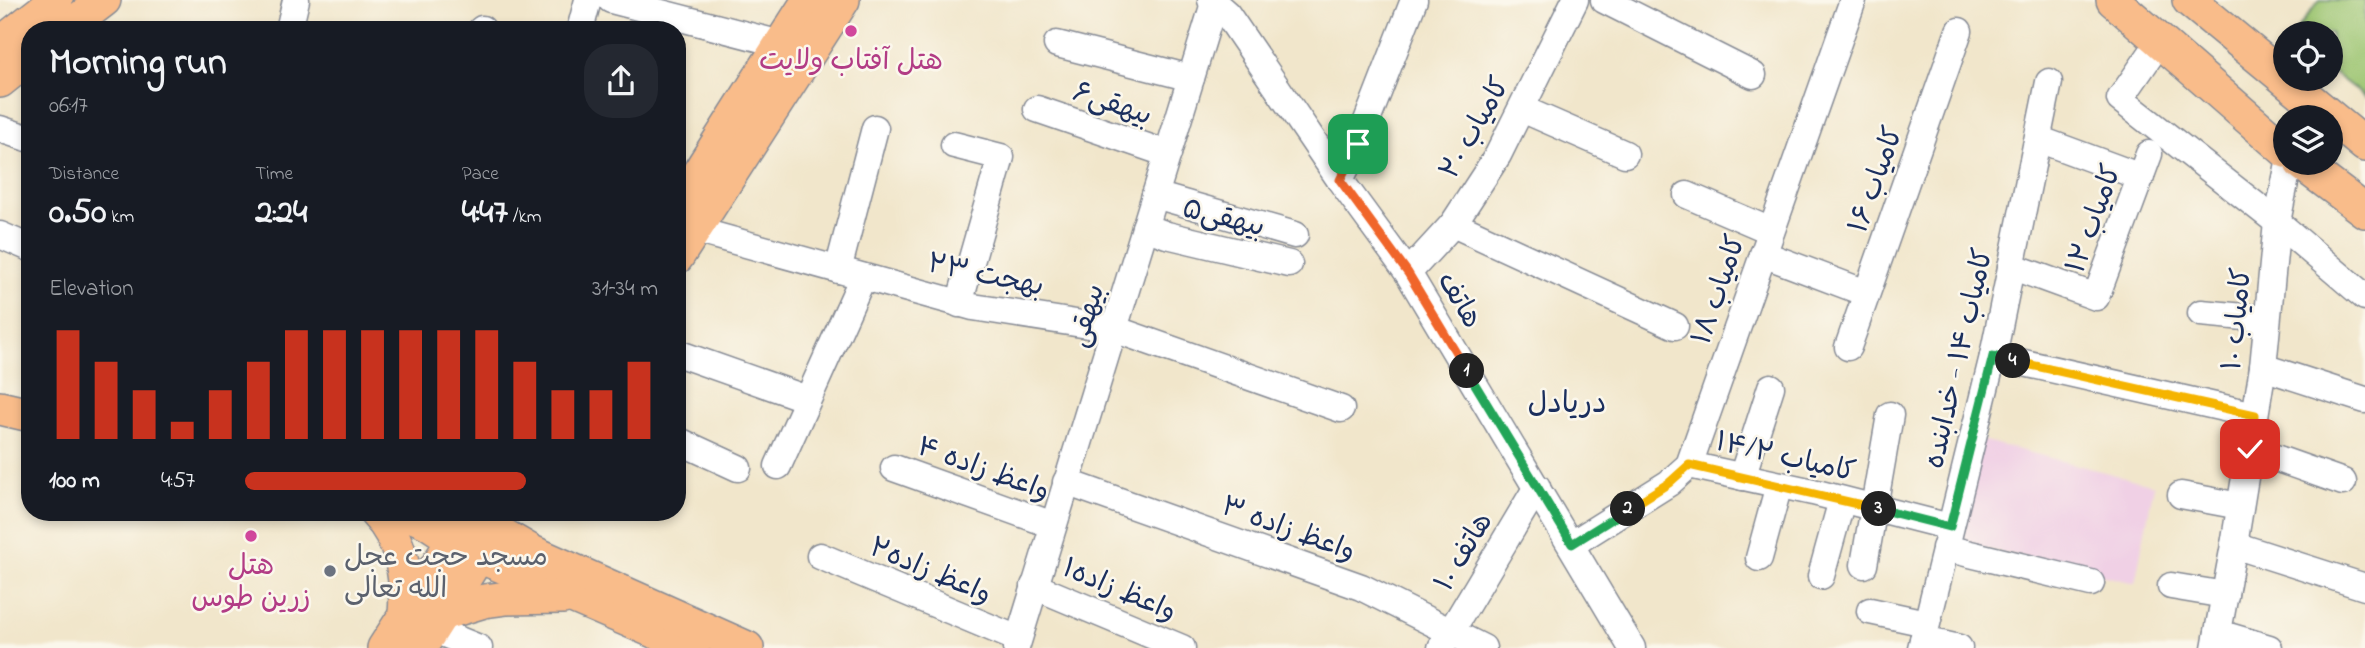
<!DOCTYPE html>
<html lang="en">
<head>
<meta charset="utf-8">
<style>
	:root { --surface:#171b24; --page:#242831; --text:#f1f3f6; --muted:#9ea1a6; --accent:#c8321e }
	body { margin:0; font-family:"Indie Flower","Playpen Sans Arabic",sans-serif; background:var(--page); color:var(--text); height:100vh; display:flex; flex-direction:column; font-size:26px; white-space:nowrap }
	* { box-sizing:border-box; margin:0 }
	p { font-size:23px; color:var(--muted) }
	.icon { flex:none; width:38px; height:38px; fill:none; stroke:currentColor; stroke-width:2; stroke-linecap:round; stroke-linejoin:round }
	.map { position:relative; flex:1; overflow:hidden }
	.side { position:absolute; left:21px; top:21px; width:665px; height:500px; display:flex; flex-direction:column; background:var(--surface); border-radius:28px; box-shadow:0 4px 10px #0003 }
	.side>* { flex:none }
	.tools { position:absolute; left:2273px; top:21px; display:grid; gap:14px }
	.tools a { display:grid; place-items:center; width:70px; height:70px; border-radius:50%; background:var(--surface); box-shadow:0 4px 10px #0003; font-size:35px }
	.pin { position:absolute; display:grid; place-items:center; width:60px; height:60px; color:#fff; margin:-30px; border-radius:14px; box-shadow:0 4px 10px #0006 }
	.km { position:absolute; width:35px; height:35px; margin:-18px; border-radius:50%; background:#222; color:#fff; font-size:19px; line-height:35px; text-align:center }
	.round { display:grid; place-items:center; flex:none; width:74px; height:74px; border-radius:28px; background:var(--page) }
	.overview { display:flex; align-items:center; justify-content:space-between; height:119px; padding:0 28px }
	h1 { font-size:38px; font-weight:700; line-height:52px }
	.stats { display:grid; grid-template-columns:repeat(3,1fr); gap:10px; height:119px; padding:7px 28px }
	.stats div { display:grid; align-content:center }
	.stats b { font-size:35px; font-weight:700 }
	.stats small { font-size:19px; font-weight:400 }
	.stats p { font-size:19px }
	.chart { height:196px; padding:14px 28px }
	.chart p { display:flex; justify-content:space-between }
	.chart svg { width:100%; height:126px; margin-top:7px; stroke:var(--accent); stroke-width:6 }
	ul { padding:0 28px; list-style:none; font-size:23px }
	li { display:grid; grid-template-columns:112px 84px 1fr; align-items:center; height:52px }
	li i { height:18px; border-radius:9px; background:var(--accent) }
	.map>svg:first-child { display:block }
</style>
</head>
<body>
<div class="map">
<svg width="2365" height="648" viewBox="0 0 2365 648">
	<rect width="100%" height="100%" fill="#fbf7ec"/>
	<filter id="ink" filterUnits="userSpaceOnUse"><feTurbulence type="fractalNoise" baseFrequency=".0143" numOctaves="2"/><feDisplacementMap in="SourceGraphic" scale="14" xChannelSelector="R" yChannelSelector="G"/><feConvolveMatrix kernelMatrix="1 2 1 2 8 2 1 2 1" color-interpolation-filters="sRGB"/></filter>
	<filter id="wash" filterUnits="userSpaceOnUse"><feTurbulence type="fractalNoise" baseFrequency=".00686" numOctaves="4" result="noise"/><feDisplacementMap in="SourceGraphic" scale="28" xChannelSelector="R" yChannelSelector="G"/><feGaussianBlur stdDeviation="1.57" result="paint"/><feColorMatrix in="noise" values="0 0 0 0 0 0 0 0 0 0 0 0 0 0 0 0 0 1.4 0 .05"/><feComposite in="paint" operator="in"/></filter>
	<g filter="url(#wash)">
		<rect width="100%" height="100%" fill="#f1e6cb"/>
		<path fill="#f0d0e5" d="M1977 439 2154 485 2135 583 1953 541Z"/>
		<path fill="#9bc470" stroke="#5b7a67" stroke-width="2" d="M2320 0H2365V97L2331 71V33H2294Z"/>
	</g>
	<g filter="url(#ink)">
		<g fill="none" stroke-linecap="round" stroke-linejoin="round">
			<defs>
				<g id="minor">
					<path d="M611 0 781 44"/>
					<path d="M1211 0 1227 14 1340 180 1408 273 1632 648"/>
					<path d="M1604 0 1753 75"/>
					<path d="M289 30 296 0"/>
					<path d="M481 30 482 29"/>
					<path d="M580 30 588 0"/>
					<path d="M2160 41 2120 99 2277 222 2365 297"/>
					<path d="M1057 44 1191 78"/>
					<path d="M1037 109 1168 154"/>
					<path d="M1522 109 1625 154"/>
					<path d="M0 129 30 139"/>
					<path d="M2038 139 2141 177"/>
					<path d="M954 145 1001 157 959 304"/>
					<path d="M1340 180 1358 144 1414 0"/>
					<path d="M1155 195 1295 235"/>
					<path d="M1687 195 1771 231"/>
					<path d="M1453 224 1675 326"/>
					<path d="M1145 227 1167 235 1289 264"/>
					<path d="M695 230 973 307 1114 329 1341 409"/>
					<path d="M0 235 30 248"/>
					<path d="M1763 254 1866 293"/>
					<path d="M2011 266 2096 297 2149 154"/>
					<path d="M838 270 875 128"/>
					<path d="M1408 273 1453 224 1498 155 1575 0"/>
					<path d="M2201 313 2266 319"/>
					<path d="M1848 347 1959 31"/>
					<path d="M677 353 807 399"/>
					<path d="M1993 356 2255 415"/>
					<path d="M2263 367 2365 400"/>
					<path d="M677 440 738 468"/>
					<path d="M2250 449 2343 482"/>
					<path d="M1689 465 1813 492 1950 527"/>
					<path d="M778 466 863 277"/>
					<path d="M894 468 1053 525"/>
					<path d="M1742 477 1771 387"/>
					<path d="M1066 482 1361 587 1483 648"/>
					<path d="M2181 495 2240 506"/>
					<path d="M1572 544 1669 483 1689 465 1853 0"/>
					<path d="M2234 545 2365 587"/>
					<path d="M1945 548 2091 583"/>
					<path d="M820 556 1018 639"/>
					<path d="M1759 558 1779 485"/>
					<path d="M1864 565 1890 415"/>
					<path d="M1821 576 1842 500"/>
					<path d="M1034 586 1182 648"/>
					<path d="M2171 586 2225 595"/>
					<path d="M1870 611 1926 623"/>
					<path d="M432 629 479 648"/>
					<path d="M2218 633 2269 648"/>
					<path d="M1923 640 1959 648"/>
					<path d="M1016 648 1215 0"/>
					<path d="M1441 648 1537 487"/>
					<path d="M1921 648 1993 356 2049 82"/>
					<path d="M2215 648 2234 545 2263 367 2277 222 2289 163"/>
				</g>
				<g id="major">
					<path d="M2113 0 2286 151"/>
					<path d="M2189 0 2365 145"/>
					<path d="M65 30 104 0"/>
					<path d="M0 44 56 0"/>
					<path d="M0 81 30 57"/>
					<path d="M2301 163 2365 211"/>
					<path d="M677 207 809 0"/>
					<path d="M677 257 843 0"/>
					<path d="M0 408 30 415"/>
					<path d="M376 513C402 539 408 579 405 614"/>
					<path d="M406 513 427 522 479 556 693 648"/>
					<path d="M466 513 532 552 747 648"/>
					<path d="M441 614 484 601 507 598 563 597"/>
					<path d="M384 648 466 521"/>
					<path d="M420 648 490 538"/>
				</g>
			</defs>
			<use href="#minor" stroke="#868a94" stroke-width="29"/>
			<use href="#major" stroke="#868a94" stroke-width="36"/>
			<use href="#minor" stroke="#fff" stroke-width="26"/>
			<use href="#major" stroke="#f9bc8a" stroke-width="33"/>
		</g>
	</g>
	<g fill="none" stroke-linecap="round" stroke-linejoin="round" filter="url(#ink)">
		<defs>
			<path id="split-1" d="M1358 144 1340 180 1408 273 1467 371"/>
			<path id="split-2" d="M1467 371 1572 544 1628 509"/>
			<path id="split-3" d="M1628 509 1669 483 1689 465 1879 509"/>
			<path id="split-4" d="M1879 509 1950 527 1993 356 2013 361"/>
			<path id="split-5" d="M2013 361 2255 415 2250 449"/>
		</defs>
		<use href="#split-1" stroke="#fff" stroke-width="14"/>
		<use href="#split-2" stroke="#fff" stroke-width="14"/>
		<use href="#split-3" stroke="#fff" stroke-width="14"/>
		<use href="#split-4" stroke="#fff" stroke-width="14"/>
		<use href="#split-5" stroke="#fff" stroke-width="14"/>
		<use href="#split-1" stroke="#f0652b" stroke-width="9"/>
		<use href="#split-2" stroke="#22a559" stroke-width="9"/>
		<use href="#split-3" stroke="#f5b400" stroke-width="9"/>
		<use href="#split-4" stroke="#22a559" stroke-width="9"/>
		<use href="#split-5" stroke="#f5b400" stroke-width="9"/>
	</g>
	<g fill="#d1479c" stroke="#fbf7ec" stroke-width="2.5">
		<circle cx="851" cy="31" r="7"/>
		<circle cx="251" cy="536" r="7"/>
	</g>
	<circle fill="#6b7280" stroke="#fbf7ec" stroke-width="2.5" cx="330" cy="571" r="7"/>
	<g text-anchor="middle" stroke-width="5" stroke-linejoin="round" paint-order="stroke">
		<g font-size="28" fill="#b23c85" stroke="#fbf7ec">
			<text x="851" y="69">هتل آفتاب ولایت</text>
			<text x="251" y="574">هتل<tspan x="251" dy="32">زرین طوس</tspan></text>
		</g>
		<g font-size="28" fill="#1b2f5e" stroke="#fbf7ec">
			<text transform="translate(1113 102) rotate(19)" y="10">بیهقی۶</text>
			<text transform="translate(1473 127) rotate(-60)" y="10">کامیاب ۲۰</text>
			<text transform="translate(1874 179) rotate(-70)" y="10">کامیاب ۱۶</text>
			<text transform="translate(1224 216) rotate(14)" y="10">بیهقی۵</text>
			<text transform="translate(2092 218) rotate(-70)" y="10">کامیاب ۱۲</text>
			<text transform="translate(986 273) rotate(12)" y="10">بهجت ۲۳</text>
			<text transform="translate(1717 289) rotate(-71)" y="10">کامیاب ۱۸</text>
			<text transform="translate(1461 299) rotate(59)" y="10">هاتف</text>
			<text transform="translate(1085 315) rotate(-73)" y="10">بیهقی</text>
			<text transform="translate(2235 319) rotate(-84)" y="10">کامیاب ۱۰</text>
			<text transform="translate(1957 358) rotate(-77)" y="10">کامیاب ۱۴ - خدابنده</text>
			<text transform="translate(1786 455) rotate(13)" y="10">کامیاب ۱۴/۲</text>
			<text transform="translate(984 467) rotate(20)" y="10">واعظ زاده ۴</text>
			<text transform="translate(1289 527) rotate(20)" y="10">واعظ زاده ۳</text>
			<text transform="translate(1462 551) rotate(-59)" y="10">هاتف ۱۰</text>
			<text transform="translate(931 569) rotate(23)" y="10">واعظ زاده۲</text>
			<text transform="translate(1120 588) rotate(23)" y="10">واعظ زاده۱</text>
		</g>
		<g font-size="28" fill="#5b616d" stroke="#fbf7ec" text-anchor="start">
			<text x="344" y="565">مسجد حجت عجل<tspan x="344" dy="32">الله تعالی</tspan></text>
		</g>
		<g font-size="30" fill="#1b2f5e" stroke="#fbf7ec">
			<text x="1567" y="412">دریادل</text>
		</g>
	</g>
</svg>
<div class="tools">
<a><svg class="icon" aria-label="locate" viewBox="0 0 24 24"><circle cx="12" cy="12" r="6"/><path d="M12 2v4M12 18v4M2 12h4M18 12h4"/></svg></a>
<a><svg class="icon" aria-label="layers" viewBox="0 0 24 24"><path d="M12 4l9 5-9 5-9-5zM3 14l9 5 9-5"/></svg></a>
</div>
<div class="pin" style="left:1358px;top:144px;background:#1e9e55"><svg class="icon" aria-label="arrive" viewBox="0 0 24 24"><path d="M6 21V4h12l-3 4 3 4H6"/></svg></div>
<div class="pin" style="left:2250px;top:449px;background:#d93025"><svg class="icon" aria-label="check" viewBox="0 0 24 24"><path d="M5 12l5 5 9-10"/></svg></div>
<b class="km" style="left:1467px;top:371px">1</b>
<b class="km" style="left:1628px;top:509px">2</b>
<b class="km" style="left:1879px;top:509px">3</b>
<b class="km" style="left:2013px;top:361px">4</b>
<section class="side">
<div class="overview"><div><h1>Morning run</h1><p>06:17</p></div><a class="round"><svg class="icon" aria-label="share" viewBox="0 0 24 24"><path d="M12 15V3M7 8l5-5 5 5M5 13v7h14v-7"/></svg></a></div>
<div class="stats">
<div><p>Distance</p><b>0.50<small> km</small></b></div>
<div><p>Time</p><b>2:24</b></div>
<div><p>Pace</p><b>4:47<small> /km</small></b></div>
</div>
<div class="chart"><p><span>Elevation</span>31–34 m</p>
<svg viewBox="0 0 160 44" preserveAspectRatio="none"><path d="M5 44V6M15 44V17M25 44V27M35 44V38M45 44V27M55 44V17M65 44V6M75 44V6M85 44V6M95 44V6M105 44V6M115 44V6M125 44V17M135 44V27M145 44V27M155 44V17"/></svg>
</div>
<ul>
<li><b>100 m</b>4:57<i style="width:68%"></i></li>
</ul>
</section>
</div>
</body>
</html>
